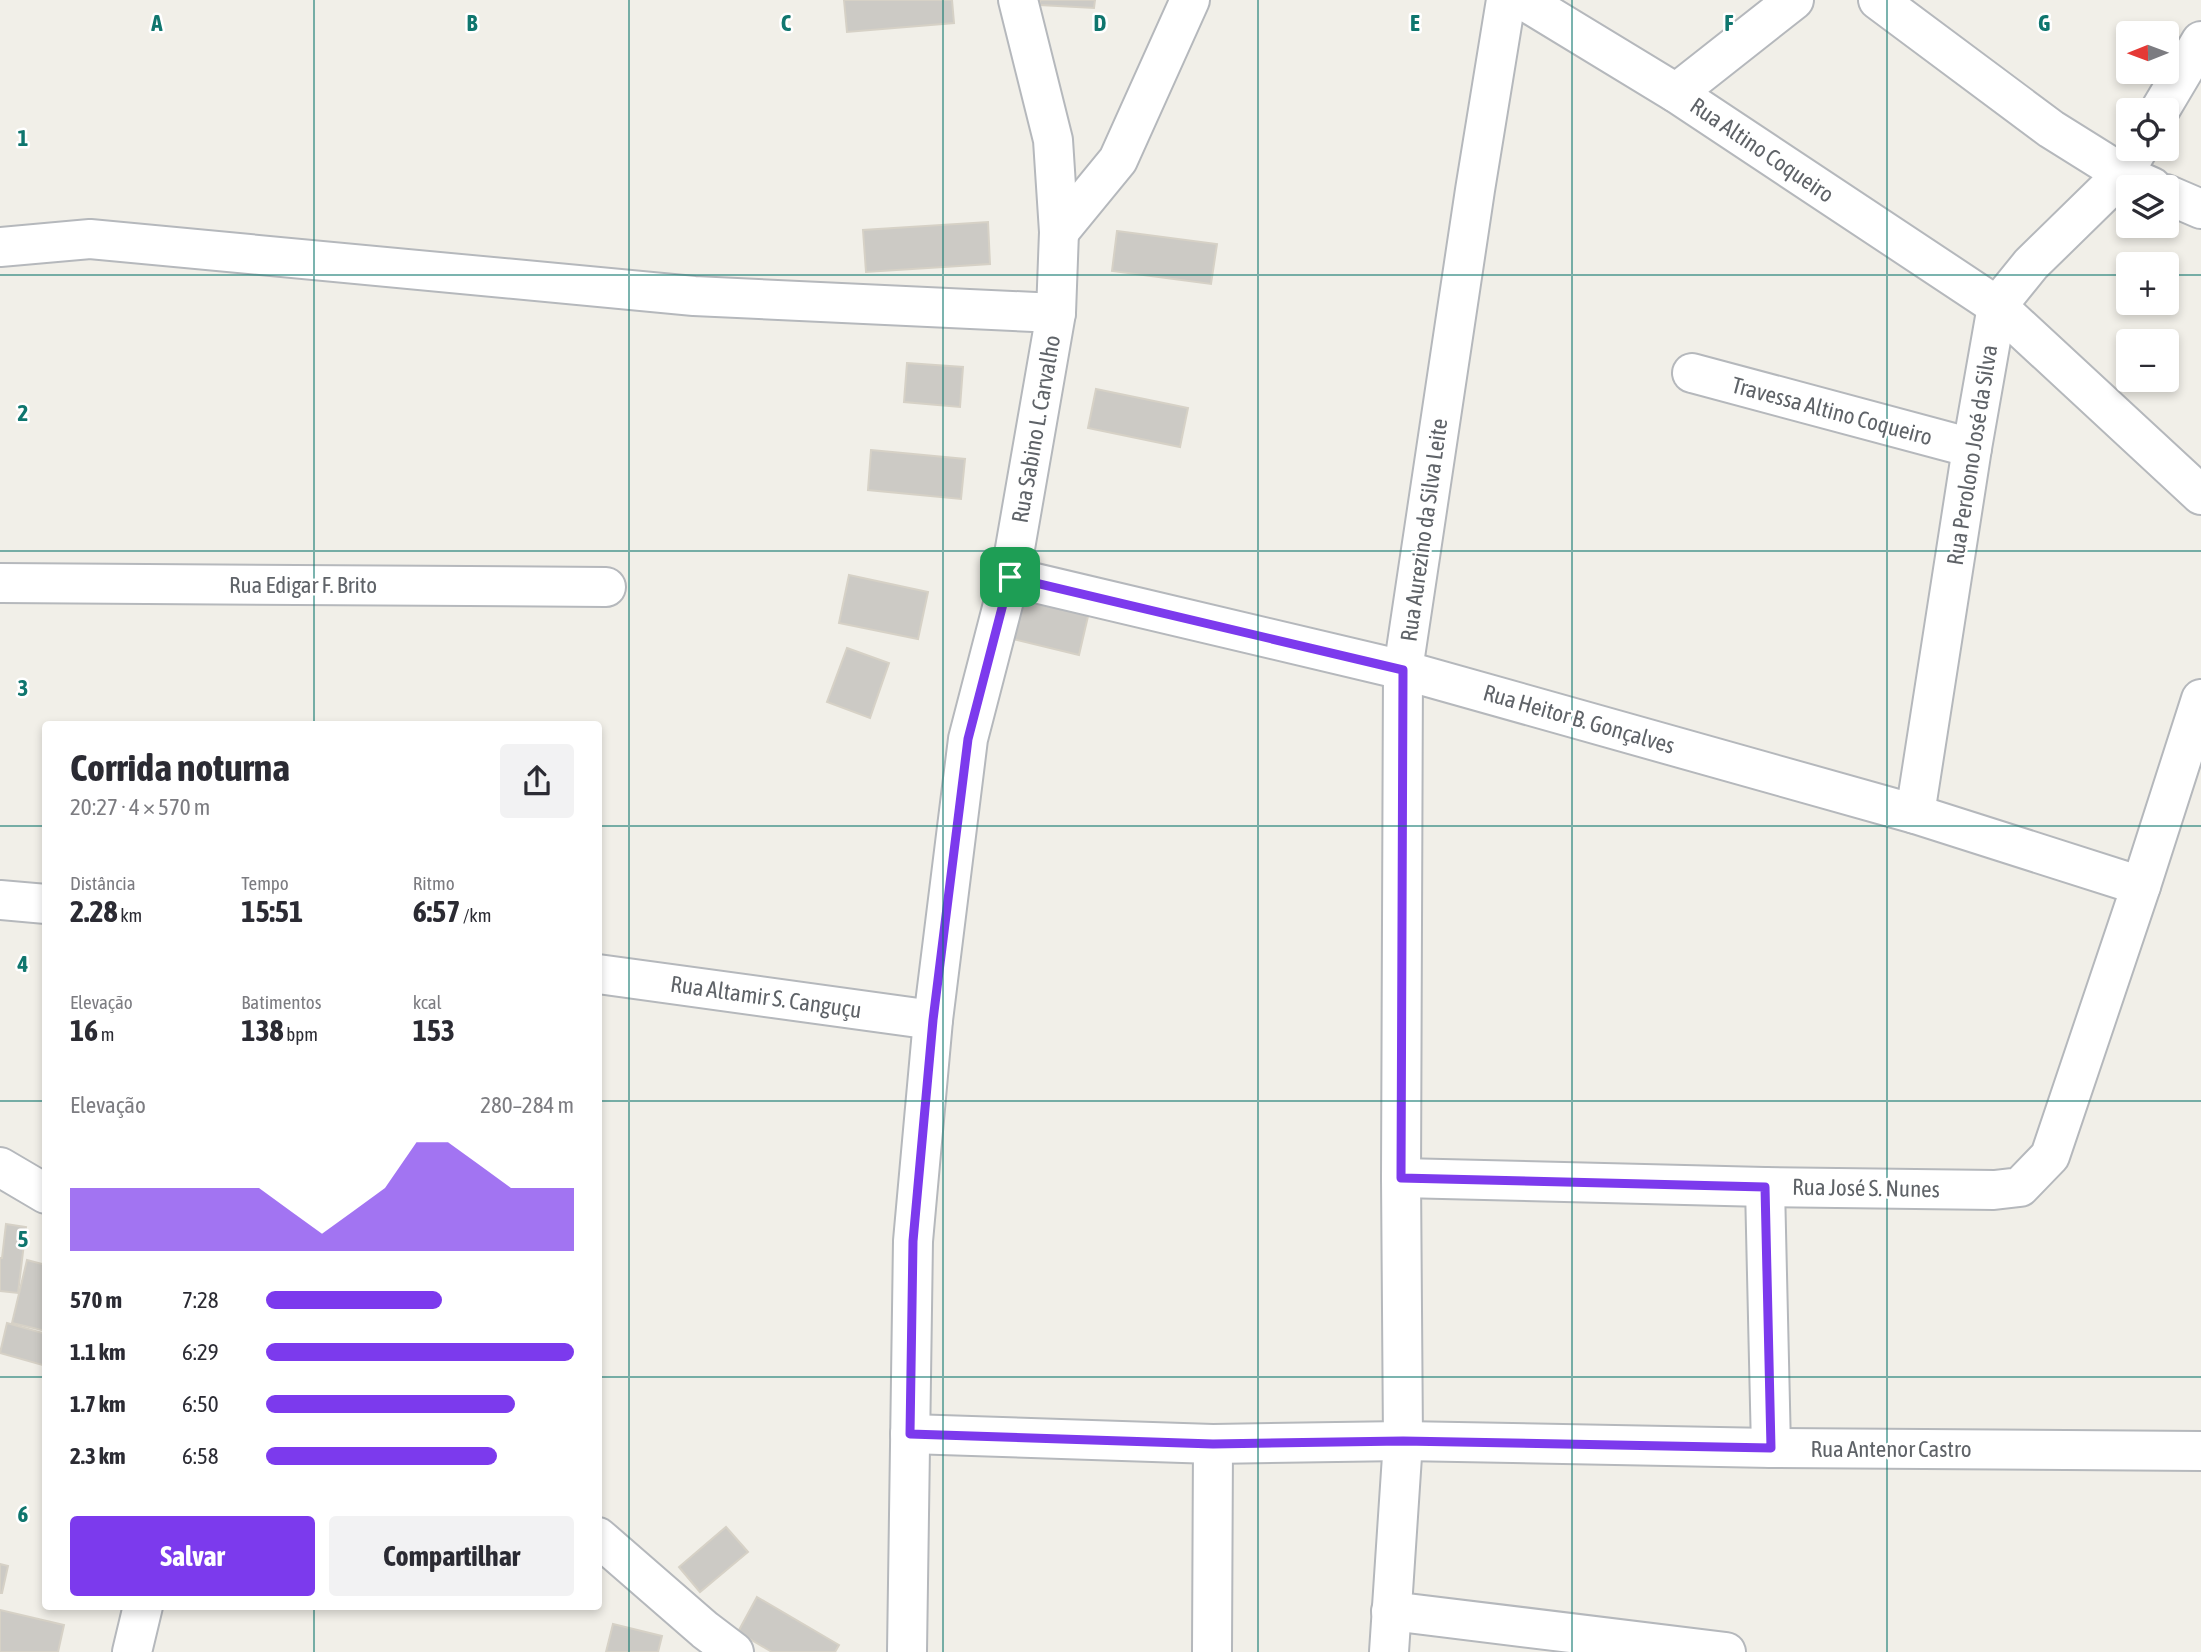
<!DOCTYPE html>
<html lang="pt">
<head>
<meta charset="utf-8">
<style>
	:root { --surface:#fff; --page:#f2f2f3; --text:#2b2b33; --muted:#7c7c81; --accent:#7c3aed }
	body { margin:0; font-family:"Asap Condensed",sans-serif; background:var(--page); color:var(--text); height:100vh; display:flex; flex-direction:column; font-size:26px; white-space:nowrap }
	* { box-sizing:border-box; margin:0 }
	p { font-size:23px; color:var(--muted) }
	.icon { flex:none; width:38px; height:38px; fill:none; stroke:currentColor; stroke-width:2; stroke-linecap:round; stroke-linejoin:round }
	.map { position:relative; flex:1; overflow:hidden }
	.side { position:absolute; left:42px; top:721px; width:560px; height:889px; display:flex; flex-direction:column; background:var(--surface); border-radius:7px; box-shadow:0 4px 10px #0003 }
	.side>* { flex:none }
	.needle { width:46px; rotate:269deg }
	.controls { position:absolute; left:2116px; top:21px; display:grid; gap:14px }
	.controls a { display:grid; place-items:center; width:63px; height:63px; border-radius:7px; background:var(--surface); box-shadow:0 4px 10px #0003; font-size:35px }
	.pin { position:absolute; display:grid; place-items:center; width:60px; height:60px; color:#fff; margin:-30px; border-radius:14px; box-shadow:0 4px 10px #0006 }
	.round { display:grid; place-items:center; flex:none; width:74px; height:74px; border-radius:7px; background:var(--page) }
	.summary { display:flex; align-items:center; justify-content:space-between; height:119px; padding:0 28px }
	h1 { font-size:38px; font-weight:700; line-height:52px }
	.figures { display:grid; grid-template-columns:repeat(3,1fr); gap:10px; height:119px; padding:7px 28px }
	.figures div { display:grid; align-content:center }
	.figures b { font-size:30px; font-weight:700 }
	.figures small { font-size:19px; font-weight:400 }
	.figures p { font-size:19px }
	.chart { height:196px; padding:14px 28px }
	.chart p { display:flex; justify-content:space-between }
	.chart svg { width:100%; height:126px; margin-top:7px; fill:var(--accent); opacity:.7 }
	.action { display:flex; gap:14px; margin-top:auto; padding:14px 28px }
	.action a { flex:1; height:80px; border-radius:7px; background:var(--accent); color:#fff; font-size:28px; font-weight:700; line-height:80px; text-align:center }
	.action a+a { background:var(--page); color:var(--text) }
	ul { padding:0 28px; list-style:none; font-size:23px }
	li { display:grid; grid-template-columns:112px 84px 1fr; align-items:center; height:52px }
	li i { height:18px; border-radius:9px; background:var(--accent) }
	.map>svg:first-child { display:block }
</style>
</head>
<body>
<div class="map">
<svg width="2201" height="1652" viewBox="0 0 2201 1652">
	<rect width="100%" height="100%" fill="#f1efe8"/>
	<g fill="#cccac5" stroke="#d6d1c6" stroke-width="2">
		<path d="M844 0H952L954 23 847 32Z"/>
		<path d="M1040 0H1095L1094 8 1040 5Z"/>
		<path d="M988 222 990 264 866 272 863 230Z"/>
		<path d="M1117 231 1217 244 1211 284 1112 271Z"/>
		<path d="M907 363 963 367 960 407 904 402Z"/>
		<path d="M1096 389 1188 408 1180 447 1088 428Z"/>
		<path d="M871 450 965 459 961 499 868 490Z"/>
		<path d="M849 575 928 592 918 639 839 623Z"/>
		<path d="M1018 596 1089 612 1079 655 1009 638Z"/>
		<path d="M847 648 889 663 870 718 827 702Z"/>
		<path d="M6 1224 26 1227 18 1293 0 1291V1258H2Z"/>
		<path d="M27 1260 46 1265V1331L12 1323Z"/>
		<path d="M7 1323 46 1334V1366L0 1353Z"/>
		<path d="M726 1527 748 1552 700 1592 679 1567Z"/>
		<path d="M0 1564 8 1566 2 1593H0Z"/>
		<path d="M757 1597 839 1645 835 1652H772L738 1632Z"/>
		<path d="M0 1610 64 1625 58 1652H0Z"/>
		<path d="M613 1624 662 1636 658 1652H606Z"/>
	</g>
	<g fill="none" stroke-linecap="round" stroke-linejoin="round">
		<defs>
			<g id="minor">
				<path d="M1523 0 1676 93 1997 306 2201 495"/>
				<path d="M1878 0 2051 129 2123 174 2152 187"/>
				<path d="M1676 93 1794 0"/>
				<path d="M2160 110 2201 41"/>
				<path d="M2166 194 2201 209"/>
				<path d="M1059 232 1118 160 1190 0"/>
				<path d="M0 247 90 239 694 296 1056 313"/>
				<path d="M1692 373 1972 448"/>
				<path d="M1010 577 1403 670 1915 814 2141 886"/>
				<path d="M0 583 606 587"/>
				<path d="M1915 814 1972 448 1997 306 2031 264 2123 174 2138 149"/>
				<path d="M0 900 46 904"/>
				<path d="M598 974 933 1020"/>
				<path d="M0 1167 46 1194"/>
				<path d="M1401 1178 1765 1187 1994 1190 2020 1187 2050 1156 2141 886 2201 699"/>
				<path d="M1765 1187 1771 1448"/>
				<path d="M910 1434 1213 1444 1403 1441 1771 1448 2201 1451"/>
				<path d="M598 1537 705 1630 734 1652"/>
				<path d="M1391 1611 1726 1652"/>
				<path d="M132 1652 143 1606"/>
				<path d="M907 1652 913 1241 933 1020 968 739 1010 577 1056 313 1059 232 1053 140 1018 0"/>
				<path d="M1212 1652 1213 1444"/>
				<path d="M1389 1652 1403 1441 1401 1178 1403 670 1475 190 1506 0"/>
			</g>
		</defs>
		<use href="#minor" stroke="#b5b8bc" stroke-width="42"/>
		<use href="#minor" stroke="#fff" stroke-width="38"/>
	</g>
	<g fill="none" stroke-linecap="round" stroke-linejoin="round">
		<defs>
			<path id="route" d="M1010 577 1403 670 1401 1178 1765 1187 1771 1448 1403 1441 1213 1444 910 1434 913 1241 933 1020 968 739Z"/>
		</defs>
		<use href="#route" stroke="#fff" stroke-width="14"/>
		<use href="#route" stroke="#7c3aed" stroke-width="9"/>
	</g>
	<path fill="none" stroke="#0f766e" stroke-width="2" stroke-opacity="0.55" d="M314 0V724M629 0V1652M943 0V1652M1258 0V1652M1572 0V1652M1887 0V1652M0 275H2128M2166 275H2201M0 551H2201M0 826H46M598 826H2201M0 1101H46M598 1101H2201M0 1377H46M598 1377H2201M314 1606V1652"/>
	<g text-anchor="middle" stroke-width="5" stroke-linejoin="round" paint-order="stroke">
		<g font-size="23" fill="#5f6368" stroke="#fff">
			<text transform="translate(1762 150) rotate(34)" y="8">Rua Altino Coqueiro</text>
			<text transform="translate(1832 411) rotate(15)" y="8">Travessa Altino Coqueiro</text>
			<text transform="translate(1036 429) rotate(-80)" y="8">Rua Sabino L. Carvalho</text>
			<text transform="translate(1972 455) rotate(-81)" y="8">Rua Perolono José da Silva</text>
			<text transform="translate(1424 530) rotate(-82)" y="8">Rua Aurezino da Silva Leite</text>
			<text x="303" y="593">Rua Edigar F. Brito</text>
			<text transform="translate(1579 719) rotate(16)" y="8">Rua Heitor B. Gonçalves</text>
			<text transform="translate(766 997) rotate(8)" y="8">Rua Altamir S. Canguçu</text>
			<text transform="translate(1866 1188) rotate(1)" y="8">Rua José S. Nunes</text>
			<text x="1891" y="1457">Rua Antenor Castro</text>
		</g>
	</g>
	<g font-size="23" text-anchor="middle" font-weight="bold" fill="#0f766e" stroke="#fff" stroke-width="5" stroke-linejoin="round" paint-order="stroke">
		<text x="157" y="31">A</text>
		<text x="472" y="31">B</text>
		<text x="786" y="31">C</text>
		<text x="1100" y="31">D</text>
		<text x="1415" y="31">E</text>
		<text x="1729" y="31">F</text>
		<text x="2044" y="31">G</text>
		<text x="23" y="146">1</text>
		<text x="23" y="421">2</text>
		<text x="23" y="696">3</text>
		<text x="23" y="972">4</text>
		<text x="23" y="1247">5</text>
		<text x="23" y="1522">6</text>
	</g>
</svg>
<div class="controls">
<a><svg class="needle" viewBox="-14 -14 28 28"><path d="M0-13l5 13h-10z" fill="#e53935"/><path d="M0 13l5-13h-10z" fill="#7c7c81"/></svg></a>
<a><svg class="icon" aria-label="locate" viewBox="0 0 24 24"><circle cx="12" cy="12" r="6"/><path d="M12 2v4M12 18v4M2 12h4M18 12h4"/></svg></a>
<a><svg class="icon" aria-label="layers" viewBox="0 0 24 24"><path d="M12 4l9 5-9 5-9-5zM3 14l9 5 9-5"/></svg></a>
<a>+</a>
<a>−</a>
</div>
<div class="pin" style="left:1010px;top:577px;background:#1e9e55"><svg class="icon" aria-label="arrive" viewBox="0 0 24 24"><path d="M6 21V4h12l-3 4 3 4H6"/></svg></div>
<section class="side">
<div class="summary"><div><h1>Corrida noturna</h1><p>20:27 · 4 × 570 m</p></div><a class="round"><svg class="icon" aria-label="share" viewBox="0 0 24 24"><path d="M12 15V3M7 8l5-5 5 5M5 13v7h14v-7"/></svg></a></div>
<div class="figures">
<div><p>Distância</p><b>2.28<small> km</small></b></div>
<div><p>Tempo</p><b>15:51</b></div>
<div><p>Ritmo</p><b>6:57<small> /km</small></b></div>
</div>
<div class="figures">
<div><p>Elevação</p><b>16<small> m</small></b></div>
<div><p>Batimentos</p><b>138<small> bpm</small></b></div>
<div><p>kcal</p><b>153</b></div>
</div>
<div class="chart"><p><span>Elevação</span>280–284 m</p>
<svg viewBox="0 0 160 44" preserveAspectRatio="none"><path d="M0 44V22L10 22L20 22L30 22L40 22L50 22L60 22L70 30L80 38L90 30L100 22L110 6L120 6L130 14L140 22L150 22L160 22V44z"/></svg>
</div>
<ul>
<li><b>570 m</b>7:28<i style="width:57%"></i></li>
<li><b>1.1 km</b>6:29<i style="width:100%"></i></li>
<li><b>1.7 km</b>6:50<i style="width:81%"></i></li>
<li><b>2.3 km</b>6:58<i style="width:75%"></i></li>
</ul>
<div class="action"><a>Salvar</a><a>Compartilhar</a></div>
</section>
</div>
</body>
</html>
